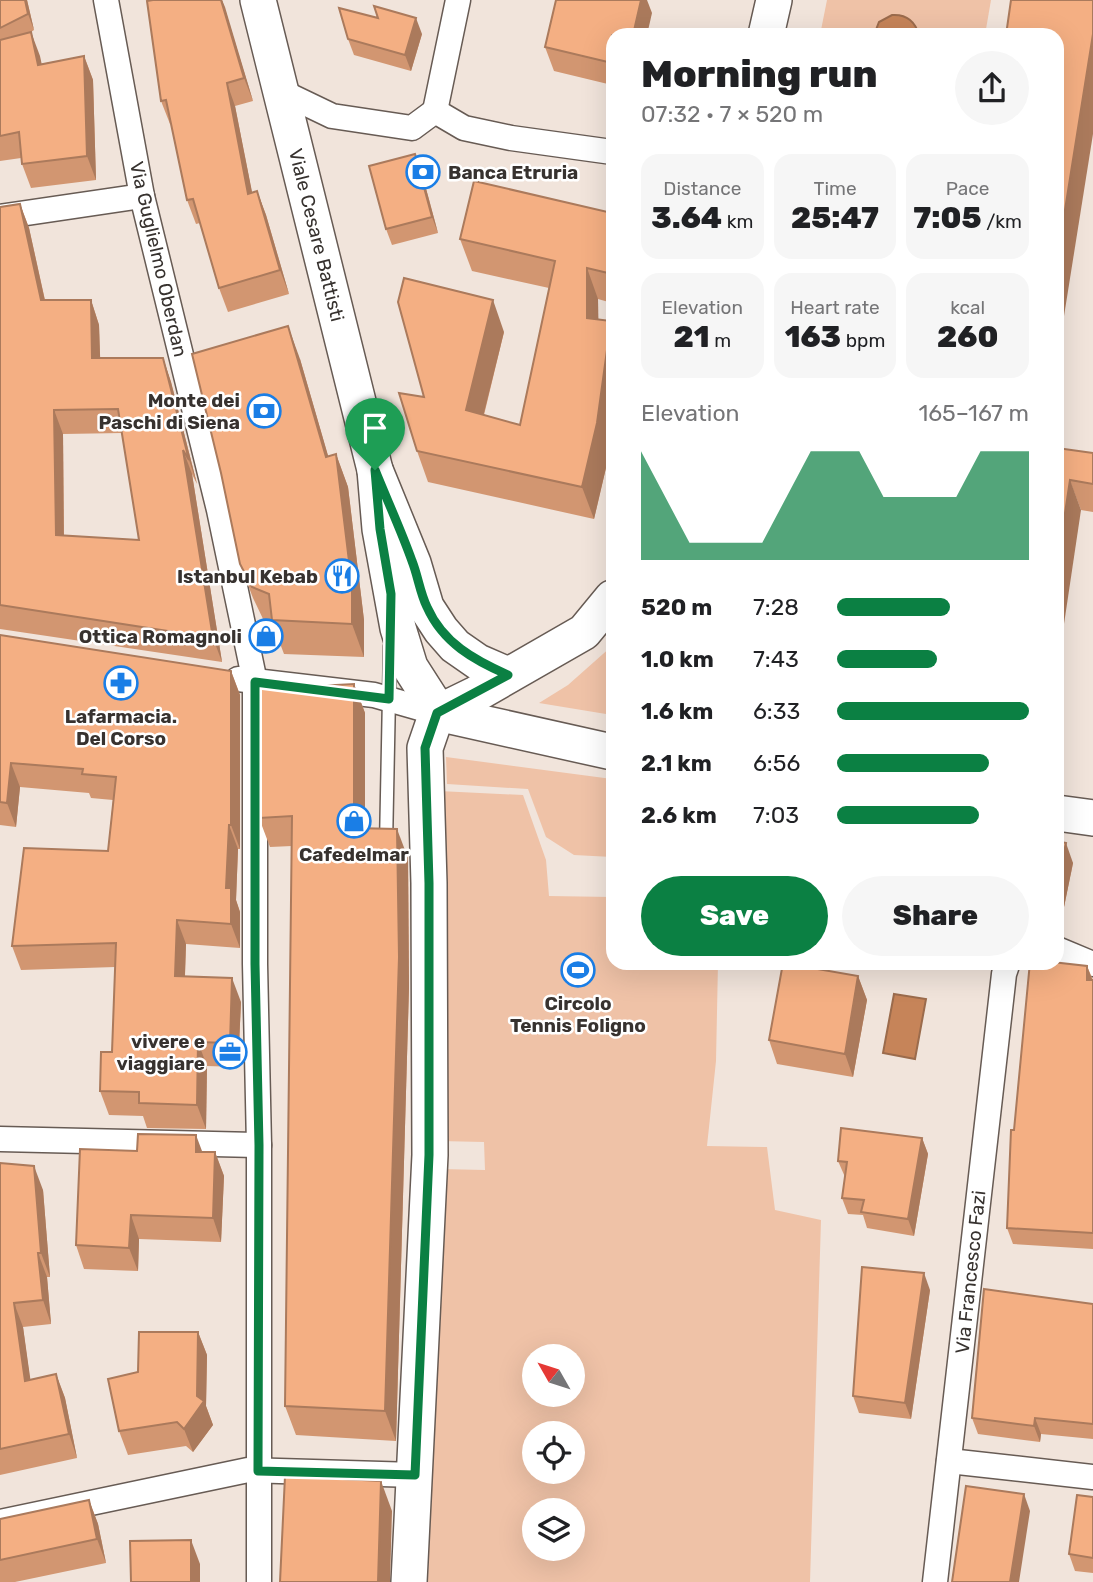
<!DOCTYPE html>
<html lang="en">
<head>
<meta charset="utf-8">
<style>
	:root { --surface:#fff; --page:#f6f6f6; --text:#202124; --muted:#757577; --accent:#0b8043 }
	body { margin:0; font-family:Rubik,sans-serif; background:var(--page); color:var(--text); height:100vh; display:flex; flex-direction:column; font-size:26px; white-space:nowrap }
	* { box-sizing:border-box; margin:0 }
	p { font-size:23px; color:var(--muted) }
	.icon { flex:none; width:38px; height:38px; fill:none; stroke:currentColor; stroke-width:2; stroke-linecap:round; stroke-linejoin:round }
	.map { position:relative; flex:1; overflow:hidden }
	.side { position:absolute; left:606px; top:28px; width:458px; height:942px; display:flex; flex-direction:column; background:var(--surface); border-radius:21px; box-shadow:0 7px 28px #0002 }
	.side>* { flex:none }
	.needle { width:46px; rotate:309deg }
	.controls { position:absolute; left:522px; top:1344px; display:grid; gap:14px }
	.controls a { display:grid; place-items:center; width:63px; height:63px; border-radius:50%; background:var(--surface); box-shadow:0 7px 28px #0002; font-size:35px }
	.pin { position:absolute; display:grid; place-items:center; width:60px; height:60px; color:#fff; margin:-72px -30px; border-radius:50% 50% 50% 0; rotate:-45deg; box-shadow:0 0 7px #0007 }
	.pin .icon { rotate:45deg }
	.round { display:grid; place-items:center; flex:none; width:74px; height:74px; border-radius:37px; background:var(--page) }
	.overview { display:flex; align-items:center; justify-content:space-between; height:119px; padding:0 35px }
	h1 { font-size:38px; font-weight:800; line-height:52px }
	.figures { display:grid; grid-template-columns:repeat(3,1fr); gap:10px; height:119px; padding:7px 35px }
	.figures div { display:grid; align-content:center; border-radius:18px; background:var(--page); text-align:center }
	.figures b { font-size:30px; font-weight:800 }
	.figures small { font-size:19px; font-weight:400 }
	.figures p { font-size:19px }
	.chart { height:196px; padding:14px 35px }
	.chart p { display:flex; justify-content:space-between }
	.chart svg { width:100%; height:126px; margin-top:7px; fill:var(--accent); opacity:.7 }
	.action { display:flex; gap:14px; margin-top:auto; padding:14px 35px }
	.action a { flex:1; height:80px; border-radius:42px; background:var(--accent); color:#fff; font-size:28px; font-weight:800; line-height:80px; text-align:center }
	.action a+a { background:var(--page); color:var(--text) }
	ul { padding:0 35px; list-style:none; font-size:23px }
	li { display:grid; grid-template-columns:112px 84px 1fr; align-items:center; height:52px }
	li i { height:18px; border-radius:9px; background:var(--accent) }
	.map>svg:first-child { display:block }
</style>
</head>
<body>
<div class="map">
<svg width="1093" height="1582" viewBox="0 0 1093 1582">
	<rect width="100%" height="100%" fill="#f1e4db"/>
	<g fill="#efc2a7" fill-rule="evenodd">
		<path d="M827 0H991L985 35H820Z"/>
		<path d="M612 646V715L539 703 568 685Z"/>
		<path d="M446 757 612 779V857L574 855 546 837 528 789 447 784Z"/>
		<path d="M439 791 523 795 546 860 549 896 612 897V962L718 963 716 1061 707 1146 767 1147 775 1210 821 1220 810 1582H428L439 1169 485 1170 484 1142 439 1141ZM534 1356H572V1395H534ZM534 1433H572V1472H534ZM534 1510H572V1549H534Z"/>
	</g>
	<g fill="#c68459" stroke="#9b6b4c" stroke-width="2">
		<path d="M892 15C906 14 915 21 919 35H874L879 22Z"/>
		<path d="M894 994 926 999 915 1059 883 1053Z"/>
	</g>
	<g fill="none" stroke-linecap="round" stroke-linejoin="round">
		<defs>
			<path id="lane" d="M386 845 390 646"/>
			<g id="street">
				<path d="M106 0 142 196 219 510 255 682V964L259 1145V1582"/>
				<path d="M282 92 332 116 412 128 435 111"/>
				<path d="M435 111 464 128 511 138 612 152"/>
				<path d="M435 111 458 0"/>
				<path d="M0 217 142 196"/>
				<path d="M238 679 374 695 437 713"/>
				<path d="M1057 949 1093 964"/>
				<path d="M0 1139 259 1145"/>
				<path d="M949 1461 1093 1477"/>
				<path d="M0 1522 248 1470 415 1475"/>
				<path d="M935 1582 1004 974 1008 962"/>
			</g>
			<g id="secondary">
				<path d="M258 0 375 470 413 563 426 607 441 630 455 646 478 662 508 675"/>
				<path d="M766 35 774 0"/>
				<path d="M375 470 380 529 398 628 410 667 435 706 437 713 425 748 429 883 430 1155 409 1582"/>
				<path d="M437 713 476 694 584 632 612 598"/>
				<path d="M437 713 612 752"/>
				<path d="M1057 813 1093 818"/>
			</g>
		</defs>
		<use href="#lane" stroke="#675b54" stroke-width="15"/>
		<use href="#street" stroke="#675b54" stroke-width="27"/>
		<use href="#secondary" stroke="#675b54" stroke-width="38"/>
		<use href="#lane" stroke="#fff" stroke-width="12"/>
		<use href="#street" stroke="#fff" stroke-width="24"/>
		<use href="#secondary" stroke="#fff" stroke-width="35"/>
	</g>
	<g fill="#d29671" fill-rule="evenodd">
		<path d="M0 0H27L34 30 31 32 41 64 84 56 93 80 96 180 31 188 22 164 21 158 0 161Z"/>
		<path d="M153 0H222L253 101 235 106 252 193 257 191 266 215 289 294 228 312 219 288 200 223 196 224 187 200 171 124H170L161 101Z"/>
		<path d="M652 13 612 35V85L554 71 545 47Z"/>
		<path d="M422 34 411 71 354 55 348 39Z"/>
		<path d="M421 170 438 233 392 245 386 229Z"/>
		<path d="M20 204 29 228 45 300H91L99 325 100 358H163L171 382 197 484 192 474 222 662 0 629V207ZM122 433 139 540 64 536 63 434Z"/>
		<path d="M612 213V303L598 299V319L611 321 612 325V427L609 455 594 519 428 482 417 451 424 397 504 332 484 415 520 425 549 288 472 271 460 239Z"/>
		<path d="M300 359 328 456 336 454 348 487 364 620V657L284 654 273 625 264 621 253 598 240 564Z"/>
		<path d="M1057 448 1093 453V512L1081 510Z"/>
		<path d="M0 635 231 671 240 695V849H238L236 900 240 912V948L186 944 185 976 241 1002 238 1067 207 1066 206 1129 147 1128 143 1116 109 1115 100 1091 112 1052 115 967 21 970 12 946 108 851 113 800 91 798 89 793 20 787 16 827 0 825Z"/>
		<path d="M354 684 365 713V829L408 858 409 987 396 1441 296 1435 285 1406 292 846 270 847 259 818Z"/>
		<path d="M1057 841 1073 863 1064 907 1057 905Z"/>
		<path d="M1087 966 1093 980V1249L1013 1244 1007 1228 1014 1130Z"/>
		<path d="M858 976 867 1000 853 1077 777 1064 769 1040Z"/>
		<path d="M922 1138 928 1154 914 1236 867 1228 863 1215 848 1214 842 1198 845 1177 838 1161Z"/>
		<path d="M203 1152H215L224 1176 221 1242 139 1239 138 1271 84 1269 76 1245Z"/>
		<path d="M0 1163 43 1190 50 1277H47L51 1324 23 1327 30 1380 56 1374 65 1398 77 1458 0 1475Z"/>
		<path d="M930 1290 911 1419 859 1413 853 1396Z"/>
		<path d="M1093 1304V1439L1041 1434 1040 1442 978 1434 972 1418Z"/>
		<path d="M198 1332 207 1355 206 1406 213 1425 193 1452 186 1446 128 1455 119 1431 138 1372Z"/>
		<path d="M1093 1497V1573L1075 1571 1069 1554Z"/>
		<path d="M89 1500 98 1524 106 1563 15 1582H0V1519Z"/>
	</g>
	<g fill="#ab7a5c">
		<path d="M25 0H27L34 30 28 14Z"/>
		<path d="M221 0H222L225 7 253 101 244 78Z"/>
		<path d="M641 0H647L652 13 647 35H633Z"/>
		<path d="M416 18 422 34 411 71 405 55Z"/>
		<path d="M31 32 40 56 47 89 38 65Z"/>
		<path d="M1093 34V134L1057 360V260Z"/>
		<path d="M84 56 93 80 96 180 87 156Z"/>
		<path d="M227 83 235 106 257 217 248 194Z"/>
		<path d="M415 154 421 170 438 233 432 217Z"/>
		<path d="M257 191 266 215 289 294 280 270Z"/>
		<path d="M20 204 29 228 50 324 41 300Z"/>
		<path d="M612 252V286L608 273Z"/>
		<path d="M587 268 598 299 599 349 587 318Z"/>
		<path d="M91 300 99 325 101 383 92 358Z"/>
		<path d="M493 300 504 332 477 441 466 410Z"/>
		<path d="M611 321 612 325V427L609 455 594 519 582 487Z"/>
		<path d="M288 326 300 359 338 490 326 457Z"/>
		<path d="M163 358 171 382 197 484 189 460Z"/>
		<path d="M54 410 63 434 64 560 56 535Z"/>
		<path d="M183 450 192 474 222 662 213 638Z"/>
		<path d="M336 454 348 487 364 620V657L352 624Z"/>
		<path d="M1070 480 1081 510 1057 671V566Z"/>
		<path d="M231 671 240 695V849L231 825Z"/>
		<path d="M354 684 365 713V858L354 828Z"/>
		<path d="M11 763 20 787 16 827 7 803Z"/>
		<path d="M229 825 238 849 236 900 240 912V948L231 924 226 888Z"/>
		<path d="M397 829 408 858 409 987 396 1441 385 1411Z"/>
		<path d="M1066 843 1073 863 1064 907 1057 888V881Z"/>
		<path d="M177 920 186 944 184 1000 175 976Z"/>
		<path d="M1087 966 1093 982 1087 980Z"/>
		<path d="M858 976 867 1000 853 1077 845 1054Z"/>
		<path d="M232 978 241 1002 238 1067 230 1043Z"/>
		<path d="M198 1042 207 1066 206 1129 197 1105Z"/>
		<path d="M196 1135 205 1159 196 1152Z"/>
		<path d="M922 1138 928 1154 914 1236 908 1219Z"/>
		<path d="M215 1152 224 1176 221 1242 213 1218Z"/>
		<path d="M34 1166 43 1190 50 1277 41 1253Z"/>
		<path d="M131 1215 139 1239 138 1271 129 1248Z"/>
		<path d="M38 1253 47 1277 51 1324 43 1300Z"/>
		<path d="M924 1273 930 1290 911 1419 905 1403Z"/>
		<path d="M14 1303 23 1327 34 1405 25 1381Z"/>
		<path d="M198 1332 207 1355 206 1406 213 1425 193 1452 184 1429 197 1396Z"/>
		<path d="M56 1374 65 1398 77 1458 69 1434Z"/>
		<path d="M1035 1418 1041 1434 1040 1442 1034 1426Z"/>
		<path d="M381 1481 392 1511 390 1582H378Z"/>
		<path d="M1024 1494 1030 1511 1019 1582H1010Z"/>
		<path d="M89 1500 98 1524 106 1563 97 1539Z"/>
		<path d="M191 1540 200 1564V1582H191Z"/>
	</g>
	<g fill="#f4af83" stroke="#ab7a5c" stroke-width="2" fill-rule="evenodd">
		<path d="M0 0H25L28 14 0 28Z"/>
		<path d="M153 0H221L244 78 227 83 248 194 257 191 280 270 219 288 193 199 187 200 166 100 161 101 147 1Z"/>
		<path d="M556 0H641L633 35H612V63L545 47Z"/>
		<path d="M1011 0H1093V34L1057 260V35H1006Z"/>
		<path d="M374 6 416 18 405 55 348 39 339 8 378 18Z"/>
		<path d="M31 32 38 65 84 56 87 156 22 164 19 132 0 136V40Z"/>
		<path d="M415 154 432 217 386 229 369 166Z"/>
		<path d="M474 181 612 213V252L608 273 587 268V318L611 321 597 423 582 487 417 451 399 393 424 397 398 302 404 278 493 300 466 410 520 425 555 261 460 239Z"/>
		<path d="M20 204 41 300H91L92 358H163L189 460 183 450 213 638 0 605V207ZM118 409 139 540 56 535 54 410Z"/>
		<path d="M288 326 326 457 336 454 352 586V624L272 620 269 594 252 587 240 564 221 473 192 354Z"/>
		<path d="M1057 448 1093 453V484L1070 480 1057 566Z"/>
		<path d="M0 635 231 671V825H229L226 888H231V924L177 920 175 976 232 978 230 1043 198 1042 197 1105 139 1103V1092L100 1091 101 1052H112L116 943 12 946 24 848 108 851 116 777 82 774 83 769 11 763 7 803 0 802Z"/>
		<path d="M354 684V828L397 829 399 957 385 1411 285 1406 292 816 259 818V689Z"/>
		<path d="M1057 841 1066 843 1057 881Z"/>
		<path d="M1030 962H1052L1087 966V980H1093V1233L1007 1228 1011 1130H1014Z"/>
		<path d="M783 963 858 976 845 1054 769 1040Z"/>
		<path d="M841 1128 922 1138 908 1219 861 1212 864 1200 842 1198 847 1162 838 1161Z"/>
		<path d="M138 1134 196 1135V1152H215L213 1218 131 1215 129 1248 76 1245 80 1149 137 1151Z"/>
		<path d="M0 1163 34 1166 41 1253H38L43 1300 14 1303 25 1381 56 1374 69 1434 0 1449Z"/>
		<path d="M862 1267 924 1273 905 1403 853 1396Z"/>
		<path d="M984 1289 1093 1304V1424L1035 1418 1034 1426 972 1418Z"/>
		<path d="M139 1332H198L197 1396 204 1401 184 1429 177 1422 119 1431 108 1379 138 1372Z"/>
		<path d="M285 1476 381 1481 378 1582H280Z"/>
		<path d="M966 1486 1024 1494 1010 1582H952Z"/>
		<path d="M1077 1495 1093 1497V1558L1069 1554Z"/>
		<path d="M89 1500 97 1539 0 1560V1519Z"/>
		<path d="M191 1540V1582H131L130 1541Z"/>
	</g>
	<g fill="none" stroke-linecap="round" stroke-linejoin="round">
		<defs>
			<path id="route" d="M375 470C387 500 401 530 412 561 418 576 420 593 427 607 443 643 474 660 508 675L437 713 425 748 429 883V1155L415 1475 258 1471 259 1145 255 964V682L389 699 391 594 380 529Z"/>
		</defs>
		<use href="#route" stroke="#fff" stroke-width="14"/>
		<use href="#route" stroke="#0b8043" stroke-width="9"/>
	</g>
	<defs>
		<symbol id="bank-ring" viewBox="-11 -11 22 22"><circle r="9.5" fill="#fff" stroke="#1a7ee6" stroke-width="1.5"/><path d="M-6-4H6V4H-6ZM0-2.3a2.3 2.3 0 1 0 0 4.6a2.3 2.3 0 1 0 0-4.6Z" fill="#1a7ee6"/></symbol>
		<symbol id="restaurant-ring" viewBox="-11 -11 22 22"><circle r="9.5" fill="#fff" stroke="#1a7ee6" stroke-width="1.5"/><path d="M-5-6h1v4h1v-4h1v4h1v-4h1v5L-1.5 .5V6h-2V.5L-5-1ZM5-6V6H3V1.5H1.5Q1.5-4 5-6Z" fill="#1a7ee6"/></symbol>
		<symbol id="shop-ring" viewBox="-11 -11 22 22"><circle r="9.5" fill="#fff" stroke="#1a7ee6" stroke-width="1.5"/><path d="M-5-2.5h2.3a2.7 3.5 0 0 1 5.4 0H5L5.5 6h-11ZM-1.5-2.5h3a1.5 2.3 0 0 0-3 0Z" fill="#1a7ee6"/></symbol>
		<symbol id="pharmacy-ring" viewBox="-11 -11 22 22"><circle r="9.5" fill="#fff" stroke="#1a7ee6" stroke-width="1.5"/><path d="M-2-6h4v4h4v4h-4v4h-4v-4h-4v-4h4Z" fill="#1a7ee6"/></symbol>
		<symbol id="stadium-ring" viewBox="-11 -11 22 22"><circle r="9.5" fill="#fff" stroke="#1a7ee6" stroke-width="1.5"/><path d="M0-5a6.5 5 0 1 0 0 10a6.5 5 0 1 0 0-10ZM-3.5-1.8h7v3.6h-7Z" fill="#1a7ee6"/></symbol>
		<symbol id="office-ring" viewBox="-11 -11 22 22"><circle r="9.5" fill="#fff" stroke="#1a7ee6" stroke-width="1.5"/><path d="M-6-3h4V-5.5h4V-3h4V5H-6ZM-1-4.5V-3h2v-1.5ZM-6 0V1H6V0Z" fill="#1a7ee6"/></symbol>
	</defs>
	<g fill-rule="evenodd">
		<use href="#bank-ring" x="404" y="153" width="38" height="38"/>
		<use href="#bank-ring" x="245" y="392" width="38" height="38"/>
		<use href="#restaurant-ring" x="323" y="557" width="38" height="38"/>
		<use href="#shop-ring" x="247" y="617" width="38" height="38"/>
		<use href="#pharmacy-ring" x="102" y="664" width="38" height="38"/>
		<use href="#shop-ring" x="335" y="802" width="38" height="38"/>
		<use href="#stadium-ring" x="559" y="951" width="38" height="38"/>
		<use href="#office-ring" x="211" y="1033" width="38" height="38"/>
	</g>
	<g text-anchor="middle" stroke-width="5" stroke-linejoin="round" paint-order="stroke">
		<g font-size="19" font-weight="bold" fill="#37322f" stroke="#fff" text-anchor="end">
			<text x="448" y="179" text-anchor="start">Banca Etruria</text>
			<text x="240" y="407">Monte dei<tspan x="240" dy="22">Paschi di Siena</tspan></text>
			<text x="318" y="583">Istanbul Kebab</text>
			<text x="242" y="643">Ottica Romagnoli</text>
			<text x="121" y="723" text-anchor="middle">Lafarmacia.<tspan x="121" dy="22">Del Corso</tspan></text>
			<text x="354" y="861" text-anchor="middle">Cafedelmar</text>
			<text x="578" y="1010" text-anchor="middle">Circolo<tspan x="578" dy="22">Tennis Foligno</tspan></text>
			<text x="205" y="1048">vivere e<tspan x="205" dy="22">viaggiare</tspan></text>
		</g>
		<g font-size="19" fill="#37322f" stroke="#fff">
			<text transform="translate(317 235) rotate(76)" y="7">Viale Cesare Battisti</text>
			<text transform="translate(159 259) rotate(77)" y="7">Via Guglielmo Oberdan</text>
			<text transform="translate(970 1272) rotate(-84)" y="7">Via Francesco Fazi</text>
		</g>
	</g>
</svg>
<div class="controls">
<a><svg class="needle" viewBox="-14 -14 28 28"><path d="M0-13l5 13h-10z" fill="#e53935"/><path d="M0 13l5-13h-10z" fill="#757577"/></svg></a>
<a><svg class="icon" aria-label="locate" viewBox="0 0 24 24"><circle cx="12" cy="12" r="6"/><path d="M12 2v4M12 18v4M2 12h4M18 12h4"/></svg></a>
<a><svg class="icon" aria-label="layers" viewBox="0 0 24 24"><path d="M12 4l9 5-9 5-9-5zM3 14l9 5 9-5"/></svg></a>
</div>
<div class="pin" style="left:375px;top:470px;background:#1e9e55"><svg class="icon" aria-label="arrive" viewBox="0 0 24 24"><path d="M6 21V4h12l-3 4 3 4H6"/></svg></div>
<section class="side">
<div class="overview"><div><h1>Morning run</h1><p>07:32 · 7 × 520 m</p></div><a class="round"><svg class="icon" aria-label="share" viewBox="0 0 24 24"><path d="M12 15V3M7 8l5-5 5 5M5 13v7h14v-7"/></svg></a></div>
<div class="figures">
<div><p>Distance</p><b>3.64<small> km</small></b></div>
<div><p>Time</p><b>25:47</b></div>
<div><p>Pace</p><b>7:05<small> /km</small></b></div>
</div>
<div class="figures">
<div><p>Elevation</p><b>21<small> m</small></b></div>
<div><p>Heart rate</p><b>163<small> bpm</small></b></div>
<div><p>kcal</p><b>260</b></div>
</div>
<div class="chart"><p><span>Elevation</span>165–167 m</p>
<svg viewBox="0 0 160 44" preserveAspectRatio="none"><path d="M0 44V6L10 22L20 38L30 38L40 38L50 38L60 22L70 6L80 6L90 6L100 22L110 22L120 22L130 22L140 6L150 6L160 6V44z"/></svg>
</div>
<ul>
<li><b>520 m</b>7:28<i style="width:59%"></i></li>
<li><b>1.0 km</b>7:43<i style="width:52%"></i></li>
<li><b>1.6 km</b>6:33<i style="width:100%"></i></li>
<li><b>2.1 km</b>6:56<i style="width:79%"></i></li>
<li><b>2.6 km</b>7:03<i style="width:74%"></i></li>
</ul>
<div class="action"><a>Save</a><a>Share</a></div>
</section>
</div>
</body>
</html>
